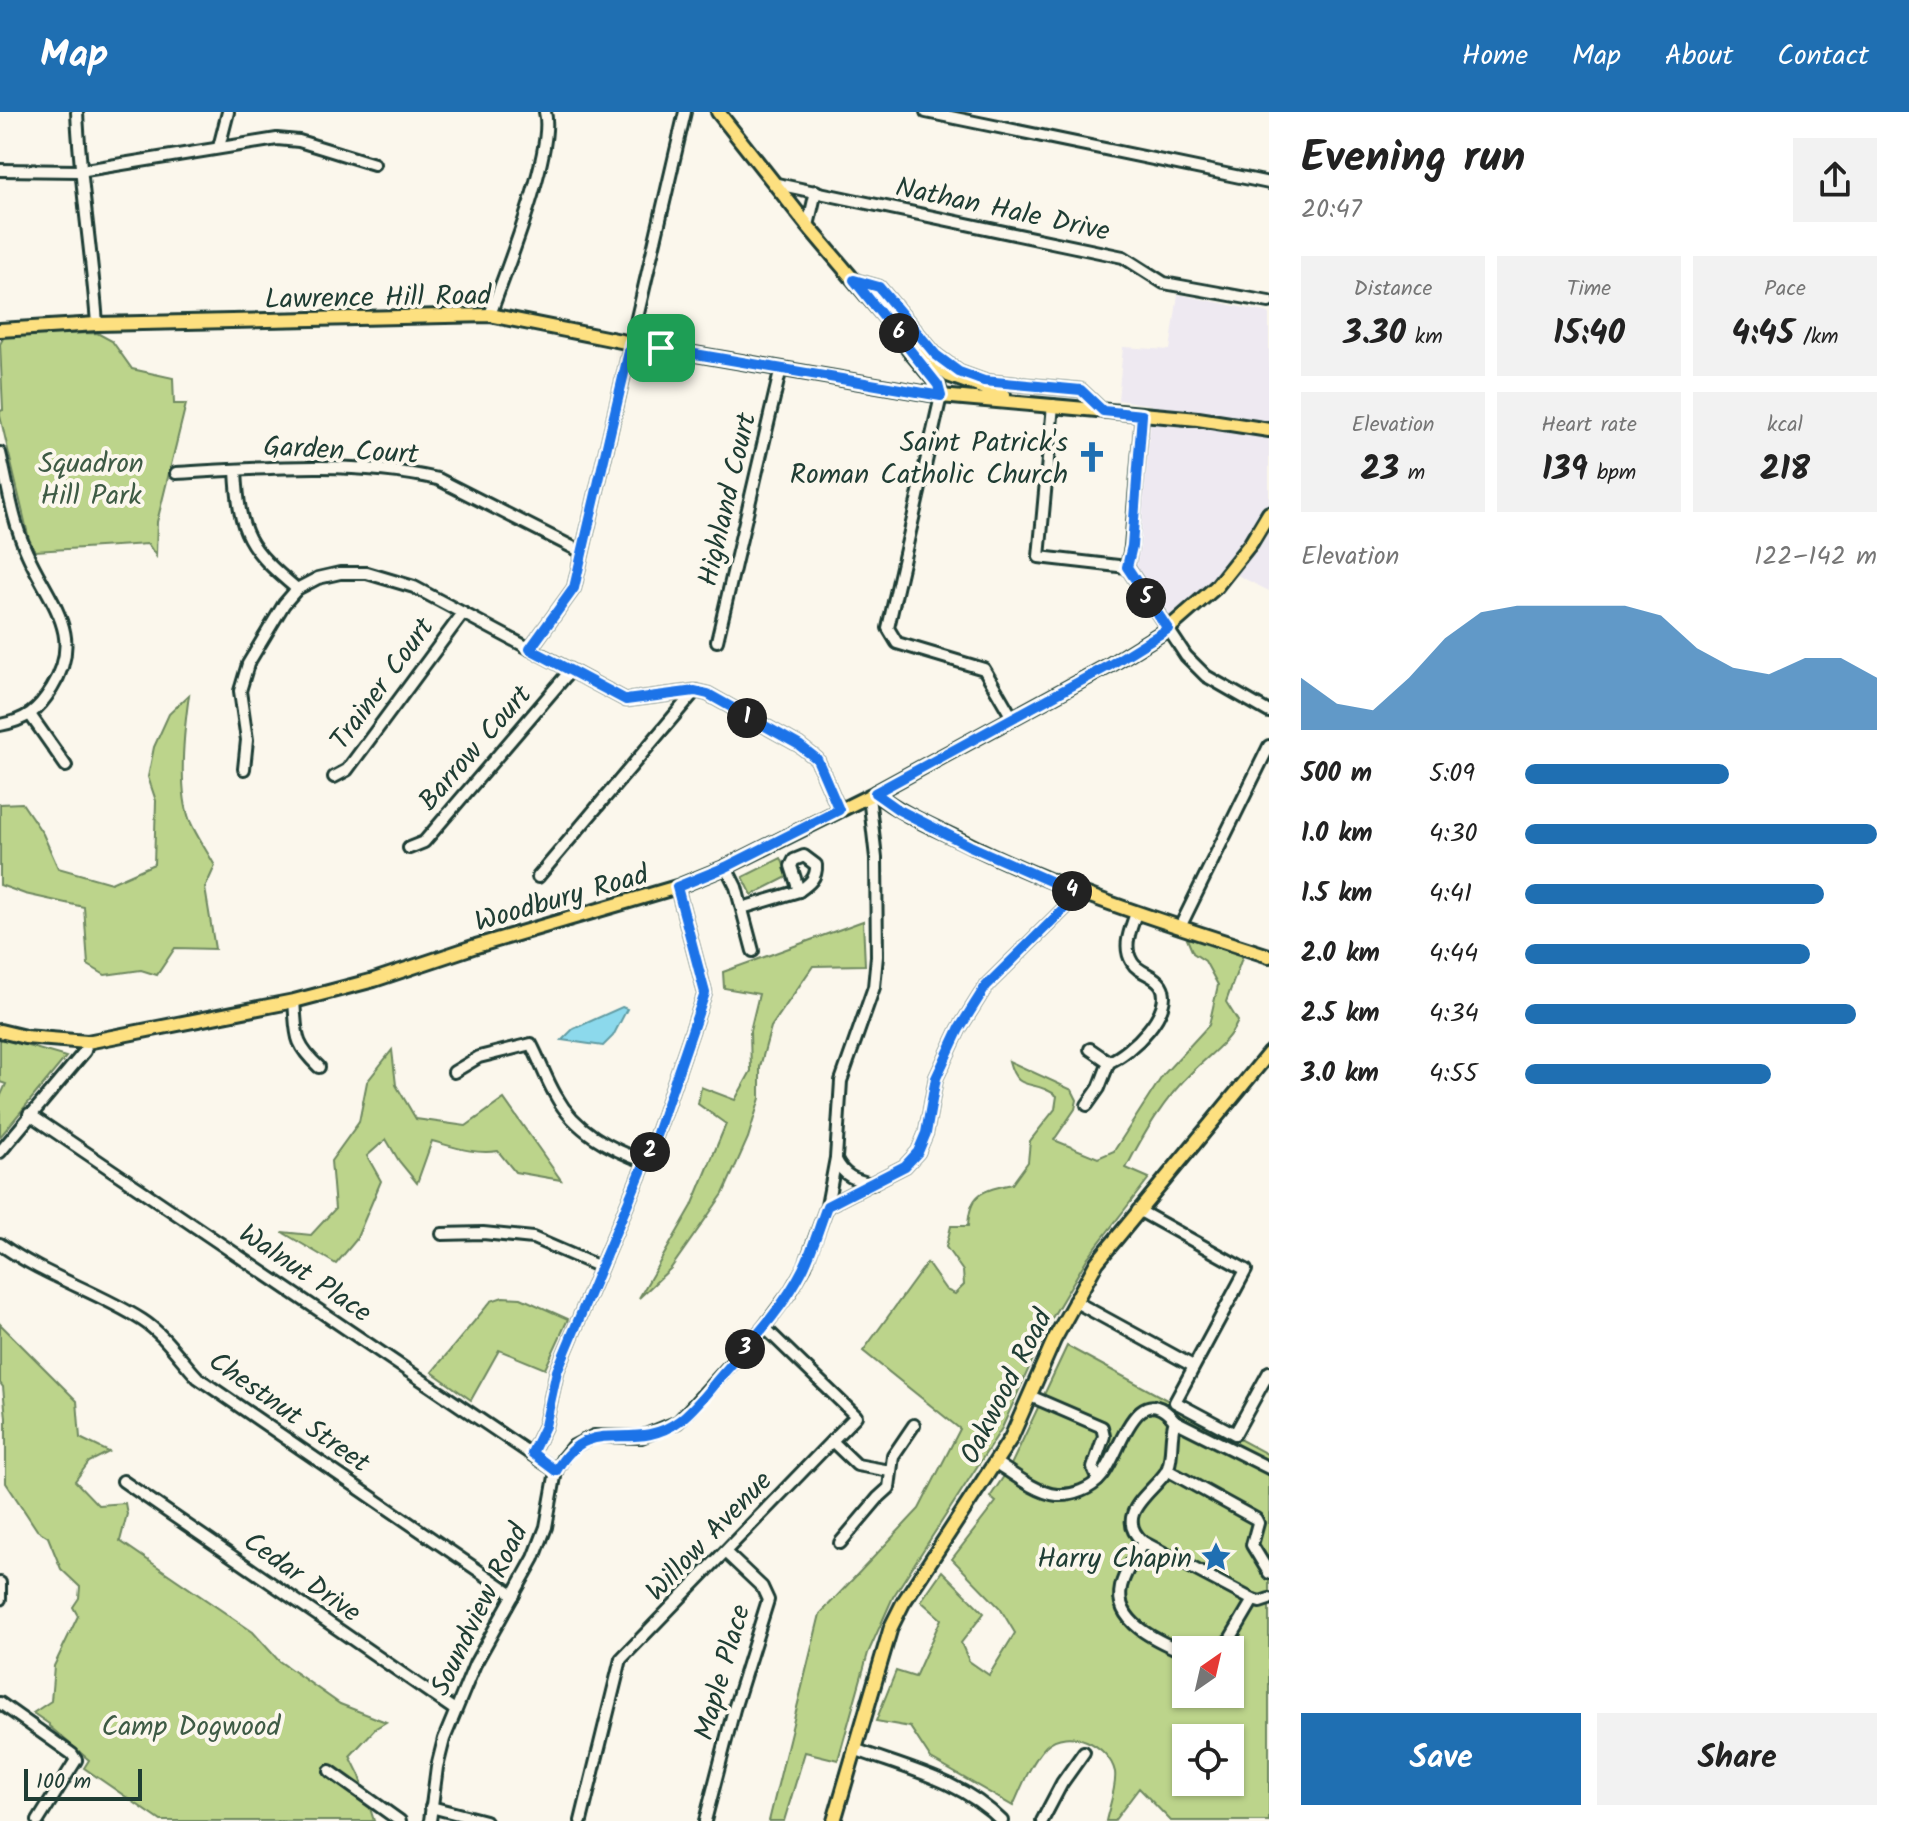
<!DOCTYPE html>
<html lang="en">
<head>
<meta charset="utf-8">
<style>
	:root { --surface:#fff; --page:#f2f2f2; --text:#222; --muted:#767676; --accent:#1f6fb2 }
	body { margin:0; font-family:Kalam,sans-serif; background:var(--page); color:var(--text); height:100vh; display:flex; flex-direction:column; font-size:30px; white-space:nowrap }
	* { box-sizing:border-box; margin:0 }
	p { font-size:26px; color:var(--muted) }
	.icon { flex:none; width:44px; height:44px; fill:none; stroke:currentColor; stroke-width:2; stroke-linecap:round; stroke-linejoin:round }
	.map { position:relative; flex:1; overflow:hidden }
	.side { display:flex; flex-direction:column; background:var(--surface); width:640px }
	.side>* { flex:none }
	.needle { width:52px; rotate:34deg }
	.tools { position:absolute; left:1172px; top:1524px; display:grid; gap:16px }
	.tools a { display:grid; place-items:center; width:72px; height:72px; border-radius:0px; background:var(--surface); box-shadow:0 2px 6px #0004; font-size:40px }
	.scale { position:absolute; left:24px; bottom:20px; width:118px; box-sizing:border-box; padding-left:8px; border:4px solid #1f3d34; border-top:0; font-size:22px; line-height:28px; white-space:nowrap; color:#1f3d34; -webkit-text-stroke:6px #fbf7ec; paint-order:stroke }
	.pin { position:absolute; display:grid; place-items:center; width:68px; height:68px; color:#fff; margin:-34px; border-radius:16px; box-shadow:0 4px 12px #0006 }
	.km { position:absolute; width:40px; height:40px; margin:-20px; border-radius:50%; background:#222; color:#fff; font-size:22px; line-height:40px; text-align:center }
	.round { display:grid; place-items:center; flex:none; width:84px; height:84px; border-radius:0px; background:var(--page) }
	.overview { display:flex; align-items:center; justify-content:space-between; height:136px; padding:0 32px }
	h1 { font-size:44px; font-weight:700; line-height:60px }
	.metrics { display:grid; grid-template-columns:repeat(3,1fr); gap:12px; height:136px; padding:8px 32px }
	.metrics div { display:grid; align-content:center; border-radius:0px; background:var(--page); text-align:center }
	.metrics b { font-size:34px; font-weight:700 }
	.metrics small { font-size:22px; font-weight:400 }
	.metrics p { font-size:22px }
	.chart { height:224px; padding:16px 32px }
	.chart p { display:flex; justify-content:space-between }
	.chart svg { width:100%; height:144px; margin-top:8px; fill:var(--accent); opacity:.7 }
	.primary-button { display:flex; gap:16px; margin-top:auto; padding:16px 32px }
	.primary-button a { flex:1; height:92px; border-radius:0px; background:var(--accent); color:#fff; font-size:32px; font-weight:700; line-height:92px; text-align:center }
	.primary-button a+a { background:var(--page); color:var(--text) }
	ul { padding:0 32px; list-style:none; font-size:26px }
	li { display:grid; grid-template-columns:128px 96px 1fr; align-items:center; height:60px }
	li i { height:20px; border-radius:10px; background:var(--accent) }
	header { display:flex; align-items:center; gap:48px; box-sizing:border-box; height:112px; padding:0 40px; background:var(--accent); color:#fff }
	header strong { font-size:38px }
	nav { display:flex; gap:44px; margin-inline-start:auto; font-size:28px }
	main { display:flex; flex:1; min-height:0 }
	.map>svg:first-child { display:block }
</style>
</head>
<body>
<header>
<strong>Map</strong>
<nav><a>Home</a><a>Map</a><a>About</a><a>Contact</a></nav>
</header>
<main>
<div class="map">
<svg width="1269" height="1709" viewBox="0 0 1269 1709">
	<rect width="100%" height="100%" fill="#fbf7ec"/>
	<filter id="ink" filterUnits="userSpaceOnUse"><feTurbulence type="fractalNoise" baseFrequency=".0125" numOctaves="2"/><feDisplacementMap in="SourceGraphic" scale="16" xChannelSelector="R" yChannelSelector="G"/><feConvolveMatrix kernelMatrix="1 2 1 2 8 2 1 2 1" color-interpolation-filters="sRGB"/></filter>
	<g filter="url(#ink)">
		<path fill="#eee9f1" d="M1178 182 1269 201V479L1225 457 1199 484 1167 508 1135 460 1152 293 1118 288 1123 235 1170 238Z"/>
		<g fill="#bcd48b" stroke="#6e8860" stroke-width="2" fill-rule="evenodd">
			<path d="M97 221 112 229 132 257 173 266 174 292H186L157 410 156 444 148 432 35 439 29 427 0 304V299L3 298 0 232 5 223Z"/>
			<path d="M189 583C184 618 177 676 190 709 197 725 207 739 215 754L205 776 215 837 175 836 157 863 141 858 105 863 88 853 84 795 25 782 0 773V692L22 691 43 722 58 756 111 771 154 752 156 689 148 665 154 635 169 602Z"/>
			<path d="M781 746 789 764 752 783 743 765Z"/>
			<path d="M863 809 865 853 813 854 771 915 760 955V986L748 1026 723 1082 671 1156 639 1186 692 1094 726 1012 698 992 701 975 735 988 751 959 750 919 759 882 724 876 723 860Z"/>
			<path d="M1197 826 1243 843 1226 890 1238 909C1228 931 1210 942 1193 959 1164 987 1144 1021 1126 1056L1149 1066 1088 1145 1049 1211 1002 1316 893 1485 868 1541 838 1648 805 1640 784 1709H769L820 1502 919 1397 960 1317 863 1239 927 1151 946 1178 955 1182 964 1173 963 1159 946 1135 951 1114H968C970 1080 982 1079 1012 1072L1028 1050 1030 1029 1055 997 1057 984C1032 965 1018 983 1009 949L1072 978 1077 988 1075 997 1054 1028 1098 1046 1114 1039 1163 963 1209 913 1218 873 1205 849 1193 841 1187 827Z"/>
			<path d="M0 926 66 945 0 1025V985L6 972 0 970Z"/>
			<path d="M392 938 396 973 416 1007 466 1014 504 987 561 1068 515 1060 498 1039C476 1043 454 1035 432 1029L417 1071 399 1049 386 1027 367 1044 381 1069 356 1128 336 1152 282 1120 311 1123 335 1097 331 1049 359 1010 367 970Z"/>
			<path d="M503 1185 521 1186 568 1207 545 1257 499 1238 471 1288 432 1260 491 1189Z"/>
			<path d="M0 1212 77 1289 80 1326 109 1340 89 1350 75 1369 98 1393 125 1391 127 1402 120 1429 253 1520 279 1549 340 1592 386 1610 376 1616 350 1644 360 1664 374 1709H161L84 1656 89 1648 49 1614V1612L33 1601 51 1589 54 1554 78 1504 73 1495 79 1486 80 1475 61 1457 48 1425 37 1418 6 1371V1306L3 1275 0 1271Z"/>
			<path d="M1067 1234 1269 1343V1709H1171L1139 1676 1114 1709H1106C1109 1695 1117 1674 1115 1660 1109 1633 1068 1613 1046 1634 1031 1650 1022 1674 1013 1694L931 1647 910 1615 876 1609 896 1559 915 1565 941 1507 921 1489 942 1459 984 1501 961 1531 969 1549 989 1563 1015 1521 1000 1496 952 1447 996 1390 990 1385 1010 1355ZM1186 1538H1230V1582H1186ZM1186 1626H1230V1670H1186Z"/>
		</g>
		<path fill="#8cd9ec" stroke="#609ba2" stroke-width="2" d="M622 895 627 897 613 924 603 934 562 928 573 917Z"/>
		<g fill="none" stroke-linecap="round" stroke-linejoin="round">
			<defs>
				<g id="minor">
					<path d="M77 0C80 71 92 141 97 212"/>
					<path d="M926 0 1269 71"/>
					<path d="M219 35 228 0"/>
					<path d="M0 58 79 59 277 27 299 29 374 52"/>
					<path d="M777 72 1123 145 1164 171 1269 190"/>
					<path d="M808 114 816 79"/>
					<path d="M854 168 879 175 936 243 959 260 984 269 1081 278 1103 299"/>
					<path d="M490 203C505 161 555 38 545 0"/>
					<path d="M941 284 888 516 897 531 984 557 1013 607"/>
					<path d="M1053 293 1039 445 1127 455"/>
					<path d="M0 341C8 374 13 411 27 441 48 489 86 522 52 576 38 599 26 608 0 613"/>
					<path d="M236 358C239 422 248 436 297 477"/>
					<path d="M176 361C263 356 353 348 438 367L582 440"/>
					<path d="M1127 455 1186 544 1206 564 1269 600"/>
					<path d="M1127 455 1131 435 1142 303"/>
					<path d="M717 529 781 256"/>
					<path d="M530 537 574 476 685 0"/>
					<path d="M31 604 66 654"/>
					<path d="M244 657 247 628 240 579 248 552 284 492 297 477 318 466 340 461H367L414 475 626 588 695 579 708 582 799 633 817 647 839 698"/>
					<path d="M334 665 347 658 463 501"/>
					<path d="M409 736 424 730 570 559"/>
					<path d="M804 744 816 753C817 766 809 772 799 779L791 754 794 748Z"/>
					<path d="M726 755 736 775 753 839"/>
					<path d="M538 765 695 579"/>
					<path d="M742 796 799 779"/>
					<path d="M1180 815 1269 634"/>
					<path d="M294 889C297 923 293 931 319 955"/>
					<path d="M1090 937 1109 950"/>
					<path d="M1109 950C1130 942 1176 898 1161 873 1154 862 1138 861 1132 850 1122 834 1131 817 1136 801"/>
					<path d="M454 960 479 945 531 932C540 949 546 967 556 984 575 1019 610 1037 646 1050"/>
					<path d="M1087 993 1099 976 1109 950"/>
					<path d="M29 1002 556 1359"/>
					<path d="M0 1040 85 939 87 930"/>
					<path d="M836 1048C844 1065 856 1068 872 1072"/>
					<path d="M827 1094 905 1054 918 1040 926 1021 936 966 959 917 986 874 1079 782"/>
					<path d="M1138 1098 1246 1158 1175 1290 1235 1322 1269 1260"/>
					<path d="M442 1122 483 1121 533 1126 600 1155"/>
					<path d="M0 1132C44 1164 97 1179 142 1208 164 1222 180 1247 198 1266L514 1483"/>
					<path d="M1074 1189 1193 1254"/>
					<path d="M1030 1284 1102 1315 1104 1324 1093 1356 1098 1368"/>
					<path d="M832 1329 857 1353 890 1359"/>
					<path d="M532 1341 545 1314 557 1259 656 1024 705 881 677 775"/>
					<path d="M996 1351C1013 1362 1037 1381 1057 1383 1073 1384 1091 1377 1101 1365 1120 1344 1136 1261 1175 1309"/>
					<path d="M1269 1356 1175 1309C1169 1324 1174 1347 1166 1360 1153 1380 1112 1403 1143 1430L1253 1488 1260 1490 1269 1487"/>
					<path d="M1167 1358 1256 1407 1258 1411 1252 1433 1269 1461"/>
					<path d="M123 1369 455 1598"/>
					<path d="M1143 1430C1136 1444 1124 1460 1121 1475 1113 1511 1160 1530 1186 1541"/>
					<path d="M840 1431 878 1386 889 1376 893 1344 914 1313"/>
					<path d="M0 1471V1487"/>
					<path d="M1219 1538 1230 1527 1253 1488"/>
					<path d="M0 1591 72 1642 76 1648 38 1709"/>
					<path d="M854 1637C908 1657 961 1668 1002 1709"/>
					<path d="M330 1659 400 1709"/>
					<path d="M431 1695 485 1709"/>
					<path d="M430 1709 437 1655 444 1627 475 1552 534 1446 546 1415 556 1359 563 1346 572 1335 594 1324 641 1325 678 1310 764 1215 790 1180 805 1154 827 1094 836 1046 841 969 874 875 877 844 876 746 869 684"/>
					<path d="M581 1709 621 1547 856 1304 764 1215"/>
					<path d="M705 1709 734 1597 768 1488 762 1475 725 1440"/>
					<path d="M1042 1709 1062 1671 1084 1640"/>
				</g>
				<g id="major">
					<path d="M718 0 808 114 901 224 948 263 1004 283"/>
					<path d="M0 218 97 212 490 203 631 231 941 284 1198 307 1269 318"/>
					<path d="M908 237 938 273 941 284"/>
					<path d="M875 681C900 701 931 714 960 728 1059 778 1164 810 1269 844"/>
					<path d="M0 919 25 925 87 930 294 889 374 868 476 834 677 775 726 755 875 681 1110 553 1168 517 1216 475 1251 431 1269 401"/>
					<path d="M834 1709 891 1515 903 1491 1011 1326 1054 1228 1097 1150 1269 941"/>
				</g>
			</defs>
			<use href="#minor" stroke="#1f3d34" stroke-width="16"/>
			<use href="#major" stroke="#1f3d34" stroke-width="18"/>
			<use href="#minor" stroke="#fbf7ec" stroke-width="10"/>
			<use href="#major" stroke="#fde080" stroke-width="12"/>
		</g>
	</g>
	<g fill="none" stroke-linecap="round" stroke-linejoin="round" filter="url(#ink)">
		<defs>
			<path id="route" d="M854 168 879 175 936 243 959 260 984 269 1081 278 1103 299 1142 303 1132 434 1127 455 1168 517 1110 553 875 681 899 698 970 734 1079 782 986 874 959 917 936 966 926 1021 918 1040 905 1054 827 1094C819 1115 813 1137 803 1157 783 1197 750 1231 721 1264 708 1279 695 1297 679 1309 632 1344 590 1298 556 1359L532 1341 545 1314 557 1259 656 1024 705 881 677 775 726 755 839 698 817 647 799 633 708 582 695 579 626 588 530 537 574 476 631 231 941 284 938 273Z"/>
		</defs>
		<use href="#route" stroke="#fff" stroke-width="16"/>
		<use href="#route" stroke="#1a73e8" stroke-width="10"/>
	</g>
	<defs>
		<symbol id="church-bare" viewBox="-9 -9 18 18"><path d="M-1.2-6h2.4v3.5h3.3v2.4h-3.3V6h-2.4V-.1h-3.3v-2.4h3.3Z" fill="#1f6fb2" stroke="#fbf7ec" stroke-width="2.5" paint-order="stroke"/></symbol>
		<symbol id="sight-bare" viewBox="-9 -9 18 18"><path d="M0-6L1.8-2.2L6-1.7L2.9 1.2L3.7 5.4L0 3.3L-3.7 5.4L-2.9 1.2L-6-1.7L-1.8-2.2Z" fill="#1f6fb2" stroke="#fbf7ec" stroke-width="2.5" paint-order="stroke"/></symbol>
	</defs>
	<g fill-rule="evenodd">
		<use href="#church-bare" x="1070" y="323" width="44" height="44"/>
		<use href="#sight-bare" x="1194" y="1423" width="44" height="44"/>
	</g>
	<g text-anchor="middle" stroke-width="8" stroke-linejoin="round" paint-order="stroke">
		<g font-size="28" fill="#1f3d34" stroke="#fbf7ec">
			<text transform="translate(1003 96) rotate(12)" y="10">Nathan Hale Drive</text>
			<text transform="translate(378 184) rotate(-1)" y="10">Lawrence Hill Road</text>
			<text transform="translate(341 337) rotate(3)" y="10">Garden Court</text>
			<text transform="translate(726 387) rotate(-77)" y="10">Highland Court</text>
			<text transform="translate(381 571) rotate(-54)" y="10">Trainer Court</text>
			<text transform="translate(474 635) rotate(-49)" y="10">Barrow Court</text>
			<text transform="translate(561 785) rotate(-16)" y="10">Woodbury Road</text>
			<text transform="translate(306 1160) rotate(34)" y="10">Walnut Place</text>
			<text transform="translate(1005 1274) rotate(-63)" y="10">Oakwood Road</text>
			<text transform="translate(290 1299) rotate(35)" y="10">Chestnut Street</text>
			<text transform="translate(708 1423) rotate(-46)" y="10">Willow Avenue</text>
			<text transform="translate(303 1464) rotate(35)" y="10">Cedar Drive</text>
			<text transform="translate(478 1497) rotate(-64)" y="10">Soundview Road</text>
			<text transform="translate(721 1560) rotate(-74)" y="10">Maple Place</text>
		</g>
		<g font-size="28" fill="#1f3d34" stroke="#fbf7ec" text-anchor="end">
			<text x="1068" y="339">Saint Patrick's<tspan x="1068" dy="32">Roman Catholic Church</tspan></text>
			<text x="1192" y="1455">Harry Chapin</text>
		</g>
		<g font-size="28" fill="#3e5b45" stroke="#fbf7ec">
			<text x="91" y="360">Squadron<tspan x="91" dy="32">Hill Park</tspan></text>
			<text x="191" y="1623">Camp Dogwood</text>
		</g>
	</g>
</svg>
<div class="tools">
<a><svg class="needle" viewBox="-14 -14 28 28"><path d="M0-13l5 13h-10z" fill="#e53935"/><path d="M0 13l5-13h-10z" fill="#767676"/></svg></a>
<a><svg class="icon" aria-label="locate" viewBox="0 0 24 24"><circle cx="12" cy="12" r="6"/><path d="M12 2v4M12 18v4M2 12h4M18 12h4"/></svg></a>
</div>
<div class="scale">100 m</div>
<div class="pin" style="left:661px;top:236px;background:#1e9e55"><svg class="icon" aria-label="arrive" viewBox="0 0 24 24"><path d="M6 21V4h12l-3 4 3 4H6"/></svg></div>
<b class="km" style="left:747px;top:606px">1</b>
<b class="km" style="left:650px;top:1040px">2</b>
<b class="km" style="left:745px;top:1237px">3</b>
<b class="km" style="left:1072px;top:779px">4</b>
<b class="km" style="left:1146px;top:486px">5</b>
<b class="km" style="left:899px;top:221px">6</b>
</div>
<section class="side">
<div class="overview"><div><h1>Evening run</h1><p>20:47</p></div><a class="round"><svg class="icon" aria-label="share" viewBox="0 0 24 24"><path d="M12 15V3M7 8l5-5 5 5M5 13v7h14v-7"/></svg></a></div>
<div class="metrics">
<div><p>Distance</p><b>3.30<small> km</small></b></div>
<div><p>Time</p><b>15:40</b></div>
<div><p>Pace</p><b>4:45<small> /km</small></b></div>
</div>
<div class="metrics">
<div><p>Elevation</p><b>23<small> m</small></b></div>
<div><p>Heart rate</p><b>139<small> bpm</small></b></div>
<div><p>kcal</p><b>218</b></div>
</div>
<div class="chart"><p><span>Elevation</span>122–142 m</p>
<svg viewBox="0 0 160 44" preserveAspectRatio="none"><path d="M0 44V28L10 36L20 38L30 28L40 16L50 8L60 6L70 6L80 6L90 6L100 9L110 19L120 25L130 27L140 22L150 22L160 28V44z"/></svg>
</div>
<ul>
<li><b>500 m</b>5:09<i style="width:58%"></i></li>
<li><b>1.0 km</b>4:30<i style="width:100%"></i></li>
<li><b>1.5 km</b>4:41<i style="width:85%"></i></li>
<li><b>2.0 km</b>4:44<i style="width:81%"></i></li>
<li><b>2.5 km</b>4:34<i style="width:94%"></i></li>
<li><b>3.0 km</b>4:55<i style="width:70%"></i></li>
</ul>
<div class="primary-button"><a>Save</a><a>Share</a></div>
</section>
</main>
</body>
</html>
